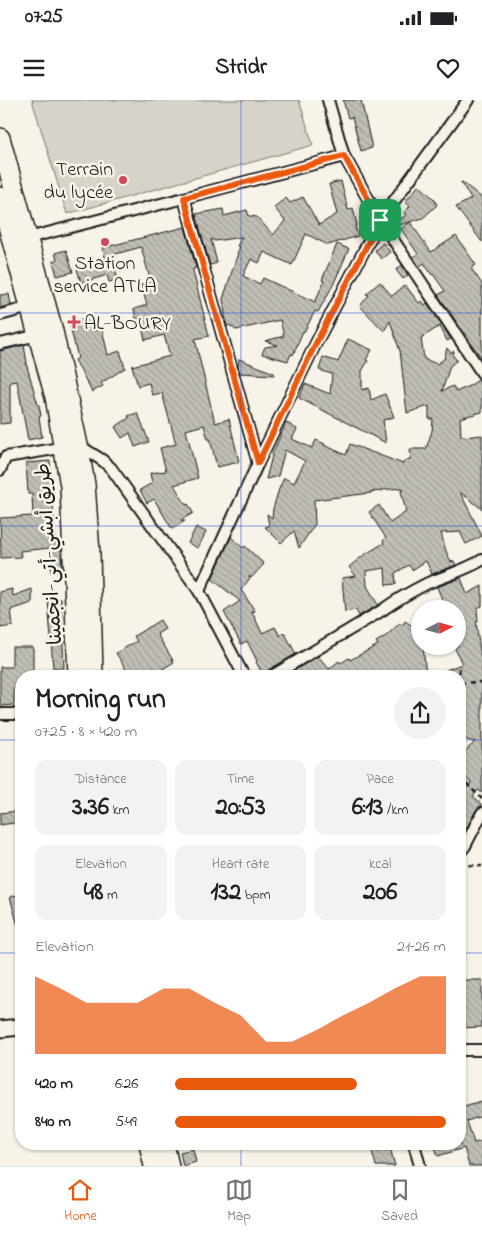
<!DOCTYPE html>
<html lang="en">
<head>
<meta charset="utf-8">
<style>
	:root { --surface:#fff; --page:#f2f2f2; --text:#202124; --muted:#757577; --line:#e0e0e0; --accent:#ea580c }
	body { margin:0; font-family:"Indie Flower","Playpen Sans Arabic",sans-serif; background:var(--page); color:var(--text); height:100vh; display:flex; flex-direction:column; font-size:19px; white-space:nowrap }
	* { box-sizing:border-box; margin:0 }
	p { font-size:16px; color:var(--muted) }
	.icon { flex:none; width:28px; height:28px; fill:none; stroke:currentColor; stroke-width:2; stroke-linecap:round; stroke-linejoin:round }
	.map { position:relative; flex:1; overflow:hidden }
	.drawer { position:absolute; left:15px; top:570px; width:451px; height:480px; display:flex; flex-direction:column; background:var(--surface); border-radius:20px; box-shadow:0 1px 4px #0004 }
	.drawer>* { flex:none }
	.needle { width:32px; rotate:84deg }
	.buttons { position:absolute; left:411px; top:500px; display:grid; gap:10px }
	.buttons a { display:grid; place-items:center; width:55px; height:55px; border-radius:50%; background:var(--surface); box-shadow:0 1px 4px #0004; font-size:25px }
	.pin { position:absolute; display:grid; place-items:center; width:42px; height:42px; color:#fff; margin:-21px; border-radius:10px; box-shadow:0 2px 8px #0006 }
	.round { display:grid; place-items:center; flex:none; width:52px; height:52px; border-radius:26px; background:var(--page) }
	.headline { display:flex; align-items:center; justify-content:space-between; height:85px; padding:0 20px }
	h1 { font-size:28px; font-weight:700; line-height:38px }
	.stats { display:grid; grid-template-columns:repeat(3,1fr); gap:8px; height:85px; padding:5px 20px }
	.stats div { display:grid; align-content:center; border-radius:12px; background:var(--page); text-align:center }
	.stats b { font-size:25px; font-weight:700 }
	.stats small { font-size:14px; font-weight:400 }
	.stats p { font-size:14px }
	.chart { height:140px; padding:10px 20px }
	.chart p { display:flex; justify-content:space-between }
	.chart svg { width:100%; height:90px; margin-top:5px; fill:var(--accent); opacity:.7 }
	ul { padding:0 20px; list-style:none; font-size:16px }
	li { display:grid; grid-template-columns:80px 60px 1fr; align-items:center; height:38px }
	li i { height:12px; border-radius:6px; background:var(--accent) }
	.status { display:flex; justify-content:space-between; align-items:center; height:35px; padding:0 25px; background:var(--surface); direction:ltr }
	.status svg { height:14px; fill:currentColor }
	header { display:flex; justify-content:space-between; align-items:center; height:65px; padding:0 20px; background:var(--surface); font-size:22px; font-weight:700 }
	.tabs { display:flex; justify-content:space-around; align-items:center; height:70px; border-top:1px solid var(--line); background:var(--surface); font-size:14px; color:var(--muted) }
	.tabs a { display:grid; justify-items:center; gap:2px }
	.tabs .on { color:var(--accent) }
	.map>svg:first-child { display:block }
</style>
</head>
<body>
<div class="status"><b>07:25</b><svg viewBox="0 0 49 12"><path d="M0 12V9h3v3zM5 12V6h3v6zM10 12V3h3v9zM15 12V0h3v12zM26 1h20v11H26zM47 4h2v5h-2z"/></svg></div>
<header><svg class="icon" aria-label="menu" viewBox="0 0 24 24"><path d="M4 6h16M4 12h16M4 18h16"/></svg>Stridr<svg class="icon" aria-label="heart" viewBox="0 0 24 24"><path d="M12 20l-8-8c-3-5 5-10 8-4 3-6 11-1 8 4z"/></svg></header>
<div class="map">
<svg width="482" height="1066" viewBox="0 0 482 1066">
	<defs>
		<pattern id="building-back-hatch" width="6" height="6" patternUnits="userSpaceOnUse" patternTransform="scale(1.25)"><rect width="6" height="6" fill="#c0beb5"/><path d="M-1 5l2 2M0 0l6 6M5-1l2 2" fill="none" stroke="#a4a39b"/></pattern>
	</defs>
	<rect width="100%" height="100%" fill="#f7f3e8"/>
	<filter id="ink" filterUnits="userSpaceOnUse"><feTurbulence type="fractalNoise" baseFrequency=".02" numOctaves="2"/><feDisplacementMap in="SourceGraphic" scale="10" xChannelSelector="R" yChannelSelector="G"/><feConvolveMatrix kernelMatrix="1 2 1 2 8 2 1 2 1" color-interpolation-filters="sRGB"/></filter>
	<g filter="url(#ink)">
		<path fill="#d7d3cb" stroke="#7a7874" d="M32 0H299L313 45 67 114Z"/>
		<g fill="url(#building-back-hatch)" stroke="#1c1c1c">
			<path d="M343 0H361L372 48 361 51 352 17 348 18Z"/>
			<path d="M341 81 348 110 353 108 357 125 355 126 358 136 328 145 306 134 292 165 264 152 259 163 251 159 243 176 260 184 263 178 315 202 324 181 322 180 337 144 349 149 333 185 318 212 315 211 304 232 303 231 293 255 291 254 288 261 262 254 265 247 278 245 265 241 284 236 280 220 236 230 229 225 227 227 225 214 223 199 238 153H237L240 147 237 146 242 137 215 141 211 139 217 163 210 165 196 114 223 109 224 116 247 110 249 116 257 117 273 135 285 121 274 107 286 98 290 103 303 97 319 125 337 114 329 84Z"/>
			<path d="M461 82H462L482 98V142L456 107 471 99Z"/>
			<path d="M419 85 434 99 437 105 423 118 393 127 392 125 406 115 404 113 410 106 405 102Z"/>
			<path d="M410 122 431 152 456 136 476 165 471 168 482 184V259L438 195 445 191 433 174 432 175 424 163 419 167 413 157 418 154 401 129Z"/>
			<path d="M185 127 196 168 193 169V171L209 236 195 239 201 265 215 323 229 319 239 362 217 367 210 339H208L204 325 186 330 198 378 174 385 186 405 188 404 193 413 181 420 185 421 172 429 154 399 147 403 140 390 152 383 150 373 166 371 160 348 176 344 162 293 152 295 149 283 138 286 132 266 170 256 164 235 145 240 140 218 136 219 134 209 147 205 141 185 151 182 141 147 105 157 102 148Z"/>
			<path d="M383 143 390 152 381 159 375 150Z"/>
			<path d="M66 150 73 172 57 176 53 161 57 160 55 153Z"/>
			<path d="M113 159 118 180 109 182 107 175 81 183 77 169Z"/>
			<path d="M402 165 408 175 403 179 396 170Z"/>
			<path d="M380 182 392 196 405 185 419 203 422 201 425 205 427 203 451 239 447 241 440 226 421 238 424 259 437 264 444 259 447 248 451 253 454 251 453 256 457 260 450 266 442 291 453 286 456 292 471 285 478 280 482 286V312L460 318 461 336H465V337L482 335V409L460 392 482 436 466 444 460 432 441 433 446 451 451 462 454 461 456 465 432 474 426 461 412 470 409 465 395 473 396 484 386 485 385 468 366 471 367 486 378 505 359 516 356 510 345 512 342 478 356 476 349 467 364 455 384 443 383 441 386 438 369 412 379 405 390 423 406 412 401 391 403 390H401V388L382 390V391L370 392 371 393 314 400 315 424 299 448 294 431 281 443 265 427 269 426 267 414 272 418 273 409 279 389 284 378 294 383 305 361 285 350 278 376 266 379 273 352 286 323 291 325V326L297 329 292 339 312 348 316 340 325 344 324 345 346 355 350 344 403 364 404 361 411 359 410 349H426L432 331 433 319H429V306L407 313 400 251 390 221 384 231 360 206 369 195 366 194Z"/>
			<path d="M9 194 11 205 0 208V195Z"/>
			<path d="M86 218 87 222 90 221 93 231 102 229 108 255 120 251 125 268 101 283 103 286 92 292 75 260 78 258 69 222Z"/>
			<path d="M348 239 372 250 366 260 368 261 362 271V290L369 288 371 300 385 294 394 317 383 320 386 343 299 298 305 284 330 294 332 274 319 270 323 257 338 262Z"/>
			<path d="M24 245 27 263H26L38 305H39L41 316 39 317 42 337 28 340 17 281 10 282V323L0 324V251Z"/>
			<path d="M239 259 274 273V275L240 273 238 267Z"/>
			<path d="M137 313 138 316H139L149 342 135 347 130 333 122 338 115 327 129 318 128 316Z"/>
			<path d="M50 361 56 448H61L62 472H51V448L20 451 21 457 1 458 0 418 33 416 32 394H28L26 363Z"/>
			<path d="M196 427 206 432 198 448 188 443Z"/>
			<path d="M231 437 243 448 245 446 264 464 251 478 249 476 250 478 241 490 255 511 253 512 251 510 262 533 275 527 280 536 284 532 296 554 268 570 266 573 265 576H264L256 562 257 561 247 541 241 544 224 512 240 501 212 479Z"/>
			<path d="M461 478 467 494 482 486V506L477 508 478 522H476L482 565V693L478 690 473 696 482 704V706L479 707 476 710 460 741V712L467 705 460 698V695L471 683 460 672V656L475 642 460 638V576L432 575 462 564 454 546H458V544L460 542 458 537 461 536 459 517H458V509H446L437 487Z"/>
			<path d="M12 489 13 496 32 489V503L11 510 13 526 0 528V492Z"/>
			<path d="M48 499H61L64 568H53Z"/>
			<path d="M420 517V546H423L426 576H285L318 556 329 569 339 561 341 563 349 558 350 560 378 545 376 542 386 536 400 523 402 526 405 521 414 527Z"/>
			<path d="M160 520 165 529 157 534 174 562 156 573 153 568 138 576H130L116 553 137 541 134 536Z"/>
			<path d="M12 547H33V576H21V588H14V605L0 606V567H12Z"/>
			<path d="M19 711 20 722 0 725V713Z"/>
			<path d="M21 794V826H18L10 797Z"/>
			<path d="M460 880H482V927L460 928Z"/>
			<path d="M482 1001V1016L467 1021 474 1043 482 1041V1066H469L464 1048 438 1056 434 1044H460V1007Z"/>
			<path d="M370 1044H389L395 1066H376Z"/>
			<path d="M193 1049 196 1062 183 1066 180 1052Z"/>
		</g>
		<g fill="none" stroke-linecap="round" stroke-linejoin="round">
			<defs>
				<g id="street">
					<path d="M328 0 344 56 380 120 482 273"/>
					<path d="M184 98 258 363"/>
					<path d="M28 138 184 98 344 56"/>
					<path d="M0 215 30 207"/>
					<path d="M0 244 38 235"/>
					<path d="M0 370 6 357 78 345 102 360 111 368 199 491 244 576"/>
					<path d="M199 491 258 363 316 243 380 120 468 0"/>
					<path d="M272 576 381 511C396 500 412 491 428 483 446 476 465 470 482 460"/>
					<path d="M0 614H21"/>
					<path d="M460 752 465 746 482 713"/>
					<path d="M460 950H482"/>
					<path d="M414 1044 420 1066"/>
				</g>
				<path id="secondary" d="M0 929 21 927"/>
				<g id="highway">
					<path d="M0 38 53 231 78 345 85 384 90 453 93 576"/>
					<path d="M0 97 38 235 55 297 70 386 78 576"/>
					<path d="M149 1044 154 1066"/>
					<path d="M164 1044 169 1066"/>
				</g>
			</defs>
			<use href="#street" stroke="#1c1c1c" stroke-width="14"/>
			<use href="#secondary" stroke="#1c1c1c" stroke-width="19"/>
			<use href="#highway" stroke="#1c1c1c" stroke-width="22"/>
			<g stroke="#1c1c1c" stroke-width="2.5" stroke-dasharray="5 4" stroke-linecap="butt">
				<path d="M459 568 460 576"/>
				<path d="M460 577 463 602 460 603"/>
				<path d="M460 583 482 582"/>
				<path d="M460 677 482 699"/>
				<path d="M461 762 467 765 482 766"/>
			</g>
			<use href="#street" stroke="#f7f3e8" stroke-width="10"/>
			<use href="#secondary" stroke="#f7f3e8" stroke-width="15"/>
			<use href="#highway" stroke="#f7f3e8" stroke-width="19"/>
		</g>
	</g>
	<g fill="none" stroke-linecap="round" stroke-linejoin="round" filter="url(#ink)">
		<defs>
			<path id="route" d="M344 56 380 120 316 243 258 363 184 98Z"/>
		</defs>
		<use href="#route" stroke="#fff" stroke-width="10"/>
		<use href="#route" stroke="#ea580c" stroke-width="6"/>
	</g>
	<path fill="none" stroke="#1d4ed8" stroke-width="1" stroke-opacity="0.55" d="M241 0V576M0 213H482M0 426H482M0 640H21M460 640H482M0 853H21M460 853H482M241 1044V1066"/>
	<g fill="#d1495b" stroke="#f7f3e8" stroke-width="2">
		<circle cx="123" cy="80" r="5"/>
		<circle cx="105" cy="142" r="5"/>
		<path d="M71.5 214.5h5v5h5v5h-5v5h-5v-5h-5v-5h5z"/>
	</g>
	<g text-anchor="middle" stroke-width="5" stroke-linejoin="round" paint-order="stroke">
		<g font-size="20" fill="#1c1c1c" stroke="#f7f3e8" text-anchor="end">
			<text x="113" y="75">Terrain<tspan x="113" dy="23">du lycée</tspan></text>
			<text x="105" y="169" text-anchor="middle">Station<tspan x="105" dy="23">service ATLA</tspan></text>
			<text x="84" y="229" text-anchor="start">AL-BOURY</text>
		</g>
		<g font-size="20" fill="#1c1c1c" stroke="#f7f3e8">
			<text transform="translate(48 454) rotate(-94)" y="7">طريق أبشي-أتي-انجمينا</text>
		</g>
	</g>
</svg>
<div class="buttons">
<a><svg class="needle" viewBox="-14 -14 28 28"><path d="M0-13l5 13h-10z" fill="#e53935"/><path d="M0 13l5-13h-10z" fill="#757577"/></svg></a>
</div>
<div class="pin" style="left:380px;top:120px;background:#1e9e55"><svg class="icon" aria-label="arrive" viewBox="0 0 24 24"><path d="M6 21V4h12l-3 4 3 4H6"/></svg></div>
<section class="drawer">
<div class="headline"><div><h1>Morning run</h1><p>07:25 · 8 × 420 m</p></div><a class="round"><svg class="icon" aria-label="share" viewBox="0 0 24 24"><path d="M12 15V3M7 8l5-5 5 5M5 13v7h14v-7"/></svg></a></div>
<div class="stats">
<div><p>Distance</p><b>3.36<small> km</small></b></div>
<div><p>Time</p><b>20:53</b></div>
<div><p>Pace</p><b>6:13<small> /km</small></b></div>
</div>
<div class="stats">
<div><p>Elevation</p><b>48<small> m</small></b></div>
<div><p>Heart rate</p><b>132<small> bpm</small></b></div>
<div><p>kcal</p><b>206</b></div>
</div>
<div class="chart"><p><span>Elevation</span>21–26 m</p>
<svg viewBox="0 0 160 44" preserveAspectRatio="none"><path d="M0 44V6L10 12L20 19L30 19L40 19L50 12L60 12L70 19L80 25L90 38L100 38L110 32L120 25L130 19L140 12L150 6L160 6V44z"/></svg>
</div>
<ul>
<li><b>420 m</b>6:26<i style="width:67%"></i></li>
<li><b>840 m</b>5:49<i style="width:100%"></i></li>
</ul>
</section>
</div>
<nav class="tabs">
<a class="on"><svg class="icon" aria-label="home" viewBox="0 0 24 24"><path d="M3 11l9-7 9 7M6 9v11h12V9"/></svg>Home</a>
<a><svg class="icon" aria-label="map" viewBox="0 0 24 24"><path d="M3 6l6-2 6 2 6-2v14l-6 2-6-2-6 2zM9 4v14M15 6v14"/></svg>Map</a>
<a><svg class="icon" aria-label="saved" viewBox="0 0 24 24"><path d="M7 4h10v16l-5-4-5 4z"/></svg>Saved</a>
</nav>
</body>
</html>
